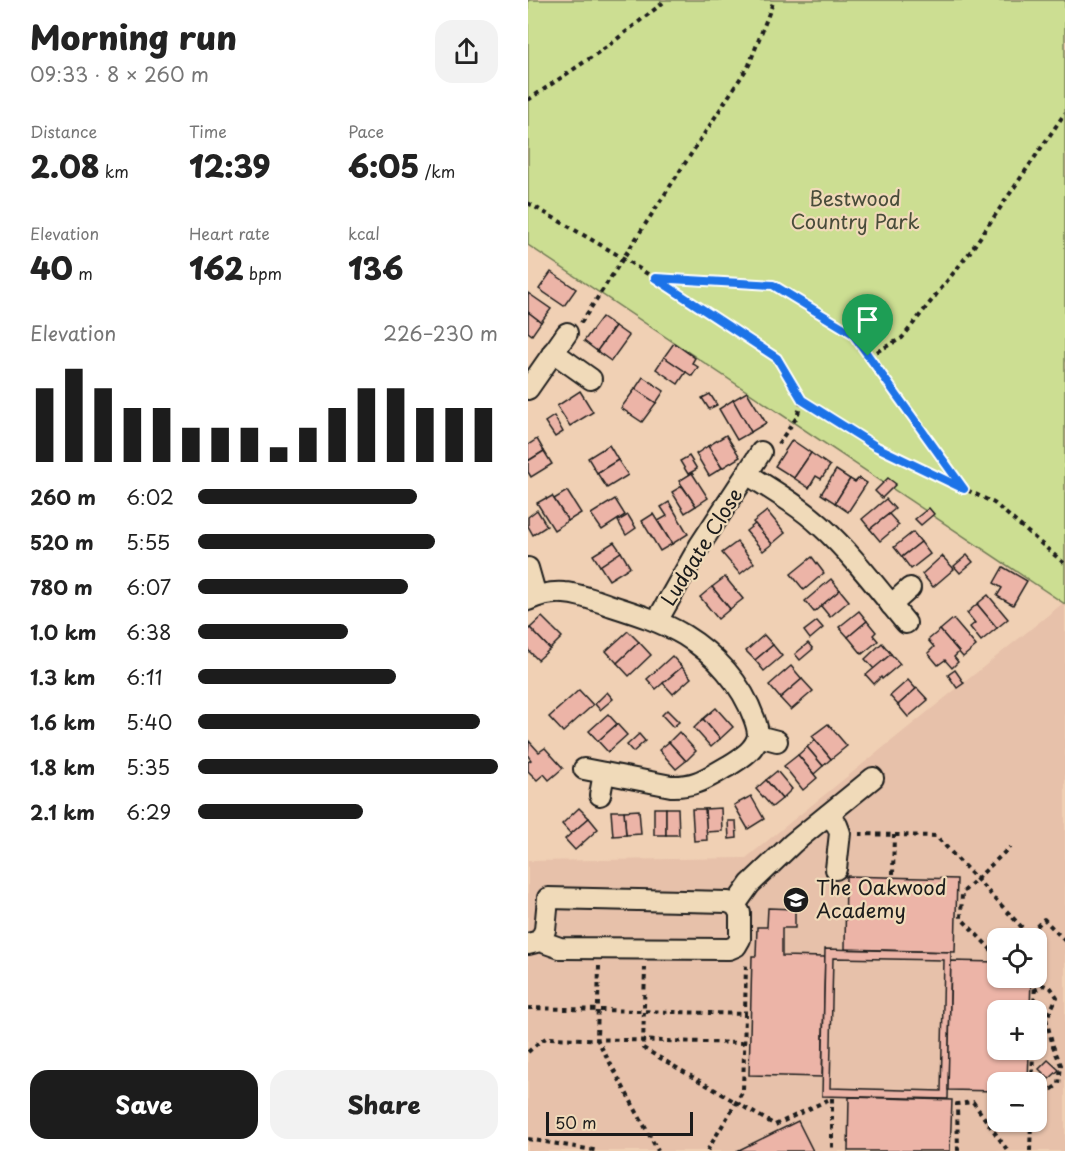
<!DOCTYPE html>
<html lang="en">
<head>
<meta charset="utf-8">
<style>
	:root { --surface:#fff; --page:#f2f2f2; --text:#222; --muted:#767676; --accent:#1c1c1c }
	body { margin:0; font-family:"Playpen Sans",sans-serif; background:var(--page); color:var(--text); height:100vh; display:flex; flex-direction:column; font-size:22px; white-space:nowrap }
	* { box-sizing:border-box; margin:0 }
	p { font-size:20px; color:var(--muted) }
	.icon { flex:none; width:33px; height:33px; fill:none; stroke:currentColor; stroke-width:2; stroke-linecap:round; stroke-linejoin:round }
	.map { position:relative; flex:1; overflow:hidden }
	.sheet { display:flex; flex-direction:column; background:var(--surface); width:528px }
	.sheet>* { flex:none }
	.tools { position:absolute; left:459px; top:928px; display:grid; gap:12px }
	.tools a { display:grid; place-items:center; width:60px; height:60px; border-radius:12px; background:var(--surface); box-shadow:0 2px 4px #0004; font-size:30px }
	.scale { position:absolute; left:18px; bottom:15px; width:147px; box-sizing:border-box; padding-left:6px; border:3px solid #1c1c1c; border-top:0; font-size:16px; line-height:21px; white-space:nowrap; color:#1c1c1c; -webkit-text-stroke:4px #f0dab9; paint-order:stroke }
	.pin { position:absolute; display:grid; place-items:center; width:51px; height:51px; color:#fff; margin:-62px -26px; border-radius:50% 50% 50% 0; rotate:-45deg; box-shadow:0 0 6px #0007 }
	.pin .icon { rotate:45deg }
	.round { display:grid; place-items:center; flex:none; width:63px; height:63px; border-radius:18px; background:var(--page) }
	.summary { display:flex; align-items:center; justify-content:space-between; height:102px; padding:0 30px }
	h1 { font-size:33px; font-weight:800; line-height:45px }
	.stats { display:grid; grid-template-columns:repeat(3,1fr); gap:9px; height:102px; padding:6px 30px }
	.stats div { display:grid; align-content:center }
	.stats b { font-size:30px; font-weight:800 }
	.stats small { font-size:16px; font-weight:400 }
	.stats p { font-size:16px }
	.chart { height:168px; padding:12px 30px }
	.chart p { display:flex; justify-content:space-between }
	.chart svg { width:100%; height:108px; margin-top:6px; stroke:var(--accent); stroke-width:6 }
	.primary-button { display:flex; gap:12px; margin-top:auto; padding:12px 30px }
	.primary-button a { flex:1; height:69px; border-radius:18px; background:var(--accent); color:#fff; font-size:24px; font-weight:800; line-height:69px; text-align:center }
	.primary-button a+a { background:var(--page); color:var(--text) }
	ul { padding:0 30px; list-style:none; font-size:20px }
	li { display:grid; grid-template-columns:96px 72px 1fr; align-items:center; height:45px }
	li i { height:15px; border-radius:8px; background:var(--accent) }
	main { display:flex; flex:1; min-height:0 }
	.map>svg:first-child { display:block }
</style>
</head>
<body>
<main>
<section class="sheet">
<div class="summary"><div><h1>Morning run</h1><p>09:33 · 8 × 260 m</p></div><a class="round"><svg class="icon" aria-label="share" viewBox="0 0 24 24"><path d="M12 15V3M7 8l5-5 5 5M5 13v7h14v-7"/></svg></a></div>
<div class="stats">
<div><p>Distance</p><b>2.08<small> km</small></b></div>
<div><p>Time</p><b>12:39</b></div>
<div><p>Pace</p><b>6:05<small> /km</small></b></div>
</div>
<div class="stats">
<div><p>Elevation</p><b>40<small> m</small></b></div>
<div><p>Heart rate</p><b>162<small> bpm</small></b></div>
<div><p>kcal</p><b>136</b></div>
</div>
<div class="chart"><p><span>Elevation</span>226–230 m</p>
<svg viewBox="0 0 160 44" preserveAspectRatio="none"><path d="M5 44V14M15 44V6M25 44V14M35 44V22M45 44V22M55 44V30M65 44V30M75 44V30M85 44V38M95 44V30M105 44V22M115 44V14M125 44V14M135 44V22M145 44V22M155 44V22"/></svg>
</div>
<ul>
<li><b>260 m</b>6:02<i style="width:73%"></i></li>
<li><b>520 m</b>5:55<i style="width:79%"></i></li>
<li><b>780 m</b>6:07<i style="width:70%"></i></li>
<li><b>1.0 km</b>6:38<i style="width:50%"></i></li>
<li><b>1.3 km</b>6:11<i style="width:66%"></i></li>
<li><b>1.6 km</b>5:40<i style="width:94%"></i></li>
<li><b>1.8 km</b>5:35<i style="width:100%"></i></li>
<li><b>2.1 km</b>6:29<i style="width:55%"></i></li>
</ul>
<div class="primary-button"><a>Save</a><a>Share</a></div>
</section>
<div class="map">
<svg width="537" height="1151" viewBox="0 0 537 1151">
	<rect width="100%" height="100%" fill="#f0d0b4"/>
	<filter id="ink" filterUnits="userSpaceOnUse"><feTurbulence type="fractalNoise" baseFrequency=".0167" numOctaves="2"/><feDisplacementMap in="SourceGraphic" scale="12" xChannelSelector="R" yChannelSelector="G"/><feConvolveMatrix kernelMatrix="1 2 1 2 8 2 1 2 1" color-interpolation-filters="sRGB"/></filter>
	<g filter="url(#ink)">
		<path fill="#e7c1aa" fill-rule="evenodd" d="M535 603 537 604V1151H0V861L218 858ZM470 939H508V978H470ZM470 1011H508V1050H470ZM470 1083H508V1122H470Z"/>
		<path fill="#ccde92" stroke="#747d57" stroke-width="1.5" d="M0 0H537V604L0 245Z"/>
		<g fill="#ecb4a7" stroke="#1c1c1c" stroke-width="1.5" fill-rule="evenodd">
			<path d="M23 272 48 289 36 306 11 289Z"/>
			<path d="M0 293 23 309 13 322 0 312Z"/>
			<path d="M0 312 13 322 4 335 0 332Z"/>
			<path d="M74 317 87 326 69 351 56 341Z"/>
			<path d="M87 326 101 336 83 361 69 351Z"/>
			<path d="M146 343 167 358 164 363 170 367 164 376 136 357Z"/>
			<path d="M136 357 158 372 150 384 128 369Z"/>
			<path d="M115 377 136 391 128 403 107 389Z"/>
			<path d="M107 389 128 403 114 422 93 408Z"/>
			<path d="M52 391 65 412 42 426 29 406Z"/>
			<path d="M219 392 238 423 223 432 205 400Z"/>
			<path d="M182 394 189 405 181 409 174 398Z"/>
			<path d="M205 400 223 432 209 440 191 409Z"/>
			<path d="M26 416 35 432 27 437 17 422Z"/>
			<path d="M198 435 212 457 194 468 180 446Z"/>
			<path d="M9 439 16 451 0 461V445Z"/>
			<path d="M264 440 283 453 266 478 247 466Z"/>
			<path d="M81 445 90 460 69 473 60 458Z"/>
			<path d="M180 446 194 468 181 476 168 454Z"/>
			<path d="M16 451 24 464 3 477 0 472V461Z"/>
			<path d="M283 453 302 466 293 479 288 476 281 488 266 478Z"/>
			<path d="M161 456 169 469 160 474 152 461Z"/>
			<path d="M90 460 100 475 79 488 69 473Z"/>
			<path d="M308 470 322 479 307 503 293 494Z"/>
			<path d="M164 473 180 498 168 506 151 481Z"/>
			<path d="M331 478 339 483 320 512 307 503 322 479 327 482Z"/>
			<path d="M360 478 368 484 354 498 347 491Z"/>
			<path d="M154 486 168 506 157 513 144 492Z"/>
			<path d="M39 491 53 513 40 521 26 499Z"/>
			<path d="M24 496 40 521 26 530 9 503 18 498 19 499Z"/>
			<path d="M87 499 97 515 74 530 63 514Z"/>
			<path d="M358 499 367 509 342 529 334 519Z"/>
			<path d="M141 502 160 534 144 544 130 521 139 516 133 507Z"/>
			<path d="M401 508 406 514 393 525 387 519Z"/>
			<path d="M9 510 19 526 5 535 0 526V517Z"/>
			<path d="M239 511 257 533 244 544 225 522Z"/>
			<path d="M125 514 144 544 132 551 114 521Z"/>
			<path d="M361 514 371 525 352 541 342 529Z"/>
			<path d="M100 515 108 528 98 535 90 521Z"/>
			<path d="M227 524 244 544 235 551 218 531Z"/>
			<path d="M385 532 393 542 374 557 366 547Z"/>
			<path d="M86 542 93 552 72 566 65 555Z"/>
			<path d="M209 542 226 563 212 574 194 553Z"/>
			<path d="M393 542 402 554 383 569 374 557Z"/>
			<path d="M93 552 102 567 81 580 72 566Z"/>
			<path d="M439 555 445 562 432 573 426 566Z"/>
			<path d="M414 556 426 569 405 587 394 574Z"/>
			<path d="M284 557 296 573 276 590 263 574Z"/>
			<path d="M475 567 499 581 485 605 469 596 474 588 466 583Z"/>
			<path d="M197 577 215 599 202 609 184 587Z"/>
			<path d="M303 579 312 590 286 612 277 601Z"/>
			<path d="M184 587 202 609 190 619 172 597Z"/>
			<path d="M312 590 321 601 302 617 293 606Z"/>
			<path d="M460 595 480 619 469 628 449 604Z"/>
			<path d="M449 604 469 628 453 641 442 627 447 623 439 613Z"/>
			<path d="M331 611 339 621 320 637 311 627Z"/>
			<path d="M14 617 34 637 22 649 2 628Z"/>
			<path d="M425 619 448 646 435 657 412 630Z"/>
			<path d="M289 621 295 628 282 639 276 631Z"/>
			<path d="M339 621 348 632 345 635 350 641 334 654 320 637Z"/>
			<path d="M2 628 22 649 10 660 0 650V630Z"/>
			<path d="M412 630 431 652 426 657 430 662 424 668 417 660 410 665 400 653 406 647 400 640Z"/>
			<path d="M100 631 111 642 89 663 78 651Z"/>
			<path d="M236 635 245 645 227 660 218 651Z"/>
			<path d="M111 642 123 655 101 676 89 663Z"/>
			<path d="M280 643 285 649 272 660 267 654Z"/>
			<path d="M354 643 363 654 346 669 337 659Z"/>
			<path d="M245 645 254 656 236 671 227 660Z"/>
			<path d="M363 654 372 664 354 679 353 677 346 684 338 675Z"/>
			<path d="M144 656 154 667 128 689 119 679Z"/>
			<path d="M263 666 274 679 252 698 241 685Z"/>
			<path d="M154 667 163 678 145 694 135 683Z"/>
			<path d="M427 670 436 683 429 688 420 675Z"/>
			<path d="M274 679 285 691 263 710 252 698Z"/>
			<path d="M380 680 388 689 370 705 362 696Z"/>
			<path d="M389 688 400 700 380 717 370 705Z"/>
			<path d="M51 690 65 705 35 732 21 717Z"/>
			<path d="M79 692 85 699 72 710 67 704Z"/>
			<path d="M188 708 205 727 192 739 175 719Z"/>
			<path d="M139 710 151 722 145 727 134 715Z"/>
			<path d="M80 714 89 724 70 741 61 731Z"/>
			<path d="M175 719 192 739 183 747 166 728Z"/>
			<path d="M89 724 99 735 80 752 70 741Z"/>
			<path d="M300 724 319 746 303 759 284 736Z"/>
			<path d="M151 732 168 751 158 761 141 742Z"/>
			<path d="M111 734 117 741 105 752 99 745Z"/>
			<path d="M287 740 303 759 295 766 279 747Z"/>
			<path d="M1 741 11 752 17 748 35 768 21 780 16 774 9 780 0 771V762L3 760 0 756Z"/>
			<path d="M141 742 158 761 148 769 131 750Z"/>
			<path d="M279 747 295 766 286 774 270 755Z"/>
			<path d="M270 755 289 778 275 790 256 766Z"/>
			<path d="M249 771 264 789 254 799 238 780Z"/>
			<path d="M238 780 254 799 244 807 228 789Z"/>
			<path d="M223 796 236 819 220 829 206 805Z"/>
			<path d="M51 808 61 818 43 834 34 824Z"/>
			<rect x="126" y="808" width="12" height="27"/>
			<path d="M138 808H150L151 835H138Z"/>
			<path d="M193 808 194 831 178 832 177 809Z"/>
			<path d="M164 809H177L179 840 166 841Z"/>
			<path d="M111 810 113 834 98 835 96 811Z"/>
			<path d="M83 811H96L98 835 85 836Z"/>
			<path d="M61 818 70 829 47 850 37 839Z"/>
			<path d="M200 821H208L209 838 201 839Z"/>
			<path d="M318 876 429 879 427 952 317 949Z"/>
			<path d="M240 908 267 909V928H254V956L297 957 294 1077 221 1075 224 956H228L229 927H239Z"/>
			<path d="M297 949 423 952 420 1099 294 1096ZM305 958 416 960 413 1091 302 1088Z"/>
			<path d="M423 961 470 962V978H503L502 1011H470V1050H501L500 1083H470V1091L420 1090Z"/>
			<path d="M520 1060 531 1070 521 1079 511 1069Z"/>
			<path d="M321 1097 424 1100 422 1151H320Z"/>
			<path d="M270 1121 285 1151H209Z"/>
		</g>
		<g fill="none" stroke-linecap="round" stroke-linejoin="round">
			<defs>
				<g id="minor">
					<path d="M25 352 63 379"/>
					<path d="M0 389 39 333"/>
					<path d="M219 474C244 490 270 505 292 525 324 554 351 590 378 623"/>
					<path d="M0 568 8 596"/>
					<path d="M0 600C11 595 24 592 36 593 53 594 69 601 84 606 109 614 134 622 156 635 187 654 214 684 226 718 228 723 230 731 230 736 227 750 213 758 202 765 180 777 169 787 143 786L56 769"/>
					<path d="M363 605 382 588"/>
					<path d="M129 621 172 545 233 452"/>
					<path d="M230 736 249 741"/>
					<path d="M72 795 76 773"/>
					<path d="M300 815 309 825 312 833 308 869"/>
					<path d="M207 905 222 884 265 843 345 778"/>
					<path d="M0 944 12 941 32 948 201 949 208 946 212 939V913L207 905 200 902 20 898 17 930 12 941"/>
				</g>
			</defs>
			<use href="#minor" stroke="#1c1c1c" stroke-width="24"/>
			<g stroke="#1c1c1c" stroke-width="4" stroke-dasharray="4.5 4.5" stroke-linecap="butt">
				<path d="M0 100 80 46 136 2V0"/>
				<path d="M0 203 95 258 249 358 274 400 349 447 466 503 537 564"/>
				<path d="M128 278 245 285 324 333 436 488"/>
				<path d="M53 323 221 65 246 0"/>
				<path d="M341 356 374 338 442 252 537 113"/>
				<path d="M250 444 269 417 274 400"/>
				<path d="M331 834 408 836 505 939"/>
				<path d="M365 874 366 835"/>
				<path d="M496 939 516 919 537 941"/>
				<path d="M470 957 433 918 434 893 482 847"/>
				<path d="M71 966 69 1039 130 1151"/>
				<path d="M117 967 115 1048 247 1125 304 1098V1151"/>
				<path d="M506 991 515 985 523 988 529 997 508 1040"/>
				<path d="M0 1008 217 1014 218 962"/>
				<path d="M506 1011 507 978"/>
				<path d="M0 1052 10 1043 18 1038 216 1043"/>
				<path d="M504 1083 505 1050"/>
				<path d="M508 1083 515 1089H524L531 1084 533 1065 525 1046 518 1019"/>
				<path d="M0 1139 71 1151"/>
				<path d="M179 1151 215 1091 217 1014"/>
				<path d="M430 1151 429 1104 445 1102 480 1151"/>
				<path d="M502 1151 503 1122"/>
			</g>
			<use href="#minor" stroke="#f0dab9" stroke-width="20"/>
		</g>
	</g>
	<g fill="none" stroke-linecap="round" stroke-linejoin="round" filter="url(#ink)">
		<defs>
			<path id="route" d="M127 278 245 285 324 333 436 489 349 447 274 400 249 358Z"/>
		</defs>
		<use href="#route" stroke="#fff" stroke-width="12"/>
		<use href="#route" stroke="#1a73e8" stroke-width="8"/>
	</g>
	<defs>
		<symbol id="school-disc" viewBox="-11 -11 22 22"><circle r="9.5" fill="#1c1c1c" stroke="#f0dab9"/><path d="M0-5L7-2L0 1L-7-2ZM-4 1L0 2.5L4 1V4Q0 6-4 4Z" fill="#fff"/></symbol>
	</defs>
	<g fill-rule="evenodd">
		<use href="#school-disc" x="253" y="885" width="30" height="30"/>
	</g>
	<g text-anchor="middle" stroke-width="4.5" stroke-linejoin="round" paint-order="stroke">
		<g font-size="20" fill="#484c3a" stroke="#f0dab9">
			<text x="327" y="206">Bestwood<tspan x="327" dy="23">Country Park</tspan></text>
		</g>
		<g font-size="20" fill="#1c1c1c" stroke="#f0dab9">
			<text transform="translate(174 547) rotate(-58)" y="7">Ludgate Close</text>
		</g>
		<g font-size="20" fill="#1c1c1c" stroke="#f0dab9" text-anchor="start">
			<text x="288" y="895">The Oakwood<tspan x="288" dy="23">Academy</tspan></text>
		</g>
	</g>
</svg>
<div class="tools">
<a><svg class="icon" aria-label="locate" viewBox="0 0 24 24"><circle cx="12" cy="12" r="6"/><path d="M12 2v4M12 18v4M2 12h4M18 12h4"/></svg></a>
<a>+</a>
<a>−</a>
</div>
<div class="scale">50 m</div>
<div class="pin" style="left:340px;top:356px;background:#1e9e55"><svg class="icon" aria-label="arrive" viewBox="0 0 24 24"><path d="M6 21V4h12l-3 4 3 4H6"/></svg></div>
</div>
</main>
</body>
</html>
